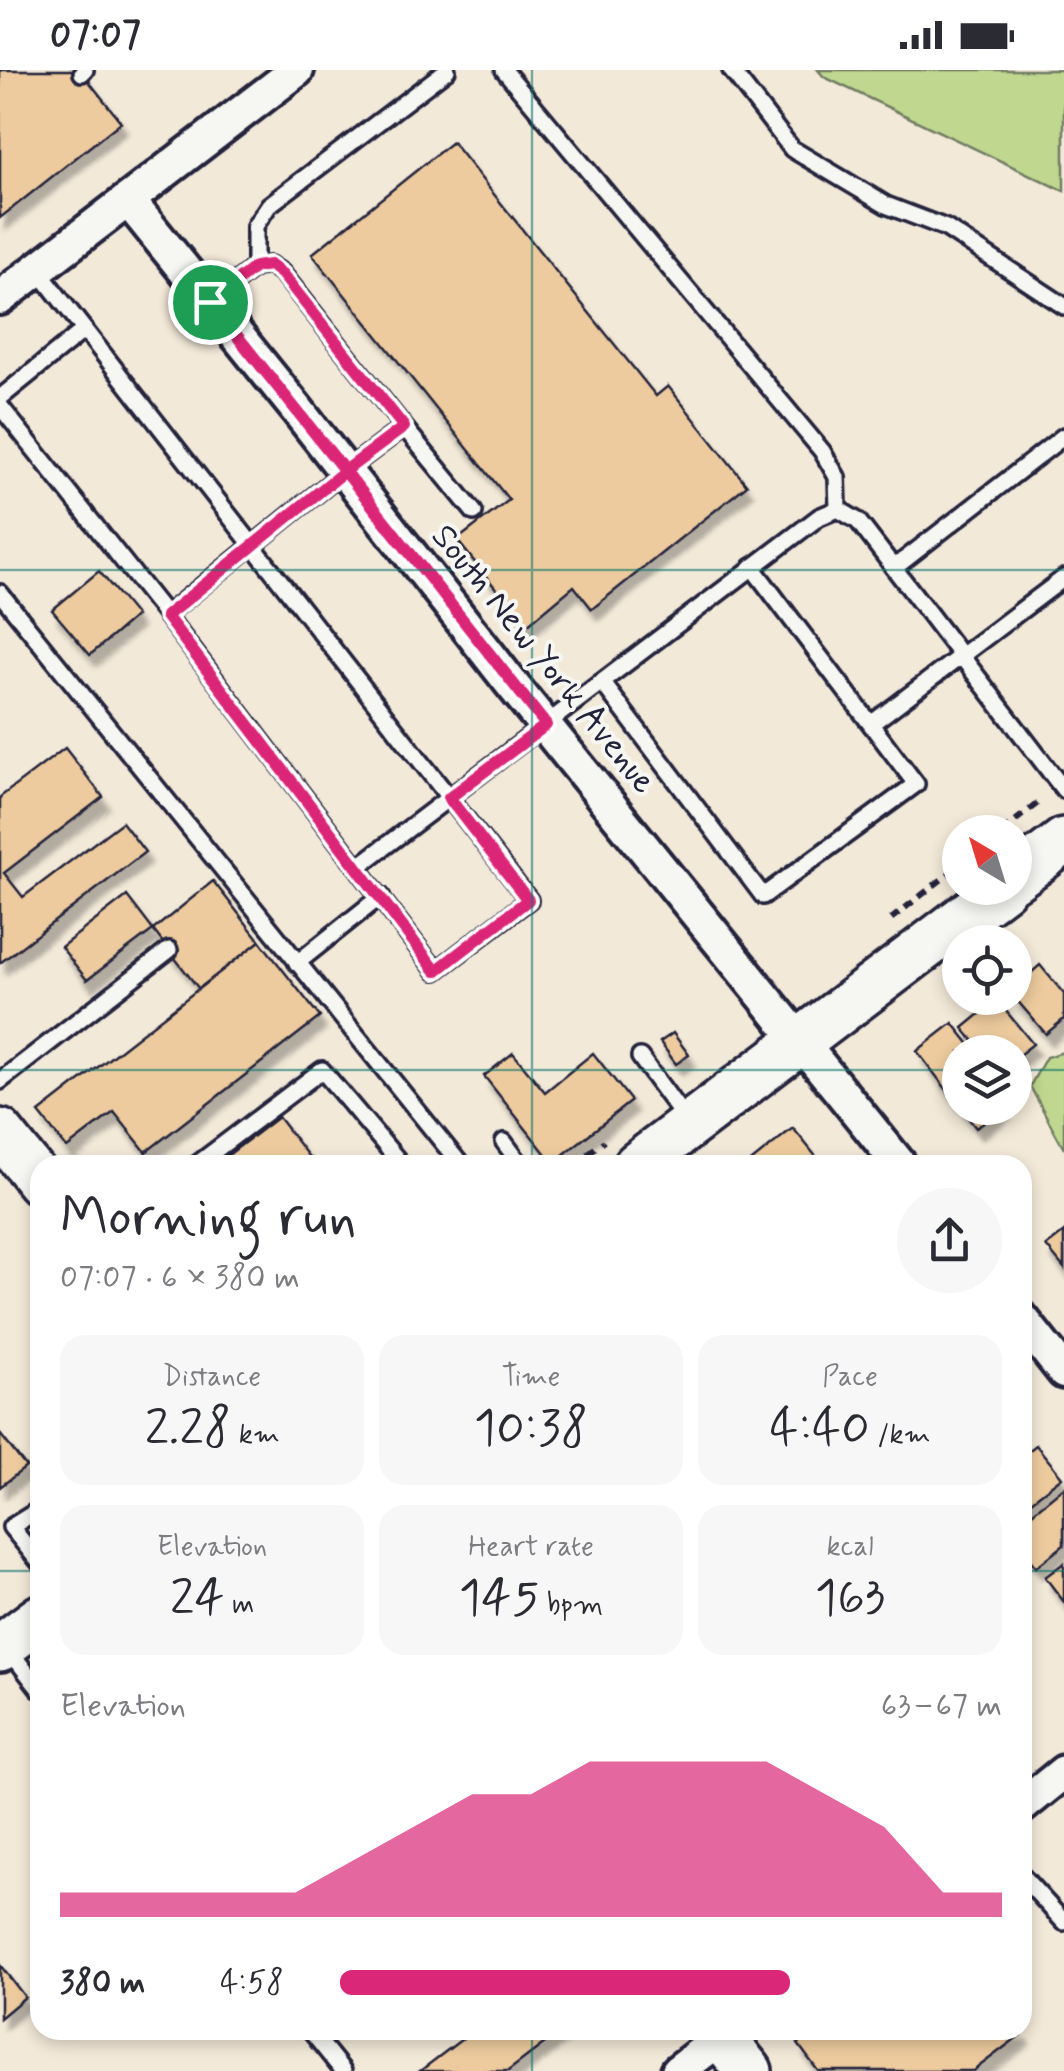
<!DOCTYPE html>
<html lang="en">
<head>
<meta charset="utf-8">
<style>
	:root { --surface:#fff; --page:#f7f7f7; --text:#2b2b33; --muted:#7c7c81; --accent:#db2777 }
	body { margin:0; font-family:Mynerve,sans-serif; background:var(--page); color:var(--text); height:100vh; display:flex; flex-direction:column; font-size:38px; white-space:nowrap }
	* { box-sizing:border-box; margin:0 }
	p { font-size:32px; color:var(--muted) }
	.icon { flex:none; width:55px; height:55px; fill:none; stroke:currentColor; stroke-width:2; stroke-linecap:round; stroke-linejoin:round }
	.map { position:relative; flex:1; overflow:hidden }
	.drawer { position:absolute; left:30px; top:1085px; width:1002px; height:885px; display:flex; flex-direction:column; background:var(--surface); border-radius:30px; box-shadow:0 5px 15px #0003 }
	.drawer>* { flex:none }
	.needle { width:65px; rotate:322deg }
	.controls { position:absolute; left:942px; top:745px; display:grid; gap:20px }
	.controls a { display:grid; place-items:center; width:90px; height:90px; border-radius:50%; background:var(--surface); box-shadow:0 5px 15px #0003; font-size:50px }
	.pin { position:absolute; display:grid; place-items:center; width:85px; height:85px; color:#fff; margin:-42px; border:5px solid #fff; border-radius:50%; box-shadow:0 2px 10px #0007 }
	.round { display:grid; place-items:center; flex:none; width:105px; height:105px; border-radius:52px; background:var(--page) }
	.head { display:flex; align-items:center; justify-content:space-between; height:170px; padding:0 30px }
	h1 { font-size:55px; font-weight:600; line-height:75px }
	.figures { display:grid; grid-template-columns:repeat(3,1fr); gap:15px; height:170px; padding:10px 30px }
	.figures div { display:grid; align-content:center; border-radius:25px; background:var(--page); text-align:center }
	.figures b { font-size:50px; font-weight:600 }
	.figures small { font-size:28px; font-weight:400 }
	.figures p { font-size:28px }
	.chart { height:280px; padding:20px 30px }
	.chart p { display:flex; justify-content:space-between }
	.chart svg { width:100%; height:180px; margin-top:10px; fill:var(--accent); opacity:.7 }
	ul { padding:0 30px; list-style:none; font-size:32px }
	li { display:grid; grid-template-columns:160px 120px 1fr; align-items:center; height:75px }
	li i { height:25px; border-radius:12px; background:var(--accent) }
	.status { display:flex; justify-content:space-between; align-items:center; height:70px; padding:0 50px; background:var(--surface); direction:ltr }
	.status svg { height:28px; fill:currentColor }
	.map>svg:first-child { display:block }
</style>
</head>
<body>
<div class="status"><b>07:07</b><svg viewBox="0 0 49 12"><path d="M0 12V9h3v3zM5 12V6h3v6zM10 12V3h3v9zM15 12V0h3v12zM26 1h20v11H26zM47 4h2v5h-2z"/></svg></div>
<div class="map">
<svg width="1064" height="2001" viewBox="0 0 1064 2001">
	<defs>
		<filter id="shadow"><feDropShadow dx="6" dy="11" stdDeviation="2.5" flood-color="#0004"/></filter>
	</defs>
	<rect width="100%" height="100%" fill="#f3e9d9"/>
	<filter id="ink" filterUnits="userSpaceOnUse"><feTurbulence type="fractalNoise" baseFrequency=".01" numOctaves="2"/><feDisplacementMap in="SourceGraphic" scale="20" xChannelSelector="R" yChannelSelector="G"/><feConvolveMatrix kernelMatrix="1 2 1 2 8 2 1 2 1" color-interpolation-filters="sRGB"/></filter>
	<g filter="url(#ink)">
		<g fill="#bfd78e" stroke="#707c64" stroke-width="2.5">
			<path d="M818 0H1064V121L824 7Z"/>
			<path d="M1064 982V1079L1030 1016 1046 987Z"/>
		</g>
		<g fill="#edcb9e" stroke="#22223b" stroke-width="2.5" filter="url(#shadow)">
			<path d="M0 0H80L121 52 0 148Z"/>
			<path d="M452 72 656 326 668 316 747 415 592 539 574 516 526 556 457 470 509 430 312 184Z"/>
			<path d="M99 501 136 546 90 585 52 540Z"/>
			<path d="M65 678 103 727 4 803 23 827 122 752 145 782 0 893V727Z"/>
			<path d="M213 811 260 871 199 919 153 860Z"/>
			<path d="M127 826 153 860 87 910 61 877Z"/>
			<path d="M260 871 320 947 146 1082 114 1042 67 1078 39 1043Z"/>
			<path d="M1040 895 1064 924V949L1046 964 1015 928V917Z"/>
			<path d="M997 930 1033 974 1015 988V982H983L963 958Z"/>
			<path d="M953 953 976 982H960V1038H1003L976 1058 917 981Z"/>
			<path d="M673 963 689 985 676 994 660 972Z"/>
			<path d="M513 983 545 1022 593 983 631 1031 553 1093 484 1006Z"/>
			<path d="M278 1047 315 1095H215Z"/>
			<path d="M793 1058 818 1089 810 1095H747Z"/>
			<path d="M1064 1162V1198L1046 1176Z"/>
			<path d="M0 1364 26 1397 0 1417Z"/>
			<path d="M1036 1375 1062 1407 1022 1438V1386Z"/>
			<path d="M1064 1417V1475L1036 1497 1022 1480V1451Z"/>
			<path d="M1064 1493V1532L1045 1507Z"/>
			<path d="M0 1895 25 1927 0 1948Z"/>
			<path d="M474 1960H562L508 2001H420Z"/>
			<path d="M817 1960H1020L1023 1963 973 2001H818L798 1974Z"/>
		</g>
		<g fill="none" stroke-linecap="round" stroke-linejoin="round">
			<defs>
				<g id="lane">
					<path d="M504 0 822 381 837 407 838 439"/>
					<path d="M731 0 792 79 886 135 946 158 1064 236"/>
					<path d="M82 3 85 0"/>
					<path d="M255 197V156L269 135 447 0"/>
					<path d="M0 328 84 260"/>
					<path d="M0 336 166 545 436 901 529 830 37 199"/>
					<path d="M404 357 474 442"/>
					<path d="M894 498 1064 366"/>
					<path d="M0 523 461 1095"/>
					<path d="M166 545 345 401 404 357 282 203 270 195 255 197 210 232"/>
					<path d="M602 612 763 826 916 714 752 497"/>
					<path d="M871 654 1064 508"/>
					<path d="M359 796 819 447 838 439 858 451 1064 720"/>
					<path d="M297 893 381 826"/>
					<path d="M640 987 688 1053"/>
					<path d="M0 1011 169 880"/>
					<path d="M504 1072 521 1095"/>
					<path d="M196 1095 322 1000 402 1095"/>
					<path d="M40 1439 11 1457 40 1493"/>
					<path d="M6 1576 40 1620"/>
					<path d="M1022 1806 1064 1852"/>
					<path d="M310 1960 343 2001"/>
				</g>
				<g id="street">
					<path d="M128 130 295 337 510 612 900 1095"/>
					<path d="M0 228 297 0"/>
					<path d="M1022 1249 1064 1302"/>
					<path d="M1022 1736 1064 1702"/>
					<path d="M678 2001 731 1960"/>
				</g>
				<g id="secondary">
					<path d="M1015 808 1064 771"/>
					<path d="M0 1062 40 1112"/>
					<path d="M637 1095 1003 818"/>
					<path d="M0 1578 40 1548"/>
					<path d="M716 1960 749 2001"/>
				</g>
			</defs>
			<use href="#lane" stroke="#22223b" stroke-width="22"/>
			<use href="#street" stroke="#22223b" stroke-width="40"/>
			<use href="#secondary" stroke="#22223b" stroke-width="52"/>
			<g stroke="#22223b" stroke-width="6" stroke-dasharray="10 8" stroke-linecap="butt">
				<path d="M1001 762 1043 729"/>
				<path d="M891 849 960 795"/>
				<path d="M573 1095 604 1071"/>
			</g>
			<use href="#lane" stroke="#f6f6f2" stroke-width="15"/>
			<use href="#street" stroke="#f6f6f2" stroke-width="32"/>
			<use href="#secondary" stroke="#f6f6f2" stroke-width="45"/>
		</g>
	</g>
	<g fill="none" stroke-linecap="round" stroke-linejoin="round" filter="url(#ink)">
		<defs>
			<path id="route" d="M210 232 345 401 166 546 436 901 528 830 449 728 546 655 345 401 404 357 282 204 270 195 255 197 210 232"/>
		</defs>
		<use href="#route" stroke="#fff" stroke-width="20"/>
		<use href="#route" stroke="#db2777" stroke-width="12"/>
	</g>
	<path fill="none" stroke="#0f766e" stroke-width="2.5" stroke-opacity="0.55" d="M532 0V1095M0 500H1064M0 1000H960M1015 1000H1064M0 1501H40M1022 1501H1064M532 1960V2001"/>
	<g text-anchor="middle" stroke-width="8" stroke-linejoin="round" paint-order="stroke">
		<g font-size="35" fill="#22223b" stroke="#f6f6f2">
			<text transform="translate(545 588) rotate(51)" y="12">South New York Avenue</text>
		</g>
	</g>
</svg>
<div class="controls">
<a><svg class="needle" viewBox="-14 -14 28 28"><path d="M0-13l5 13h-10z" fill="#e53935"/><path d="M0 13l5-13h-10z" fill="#7c7c81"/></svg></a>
<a><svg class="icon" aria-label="locate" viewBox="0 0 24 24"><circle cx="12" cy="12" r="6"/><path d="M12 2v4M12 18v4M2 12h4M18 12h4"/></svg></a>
<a><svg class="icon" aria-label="layers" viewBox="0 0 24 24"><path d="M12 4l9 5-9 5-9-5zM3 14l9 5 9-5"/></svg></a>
</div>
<div class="pin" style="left:210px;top:232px;background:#1e9e55"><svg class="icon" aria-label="arrive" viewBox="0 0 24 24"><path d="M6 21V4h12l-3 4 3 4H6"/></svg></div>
<section class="drawer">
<div class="head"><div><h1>Morning run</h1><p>07:07 · 6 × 380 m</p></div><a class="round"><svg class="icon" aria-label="share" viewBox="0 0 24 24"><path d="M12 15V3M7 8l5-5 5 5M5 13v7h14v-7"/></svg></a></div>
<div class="figures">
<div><p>Distance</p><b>2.28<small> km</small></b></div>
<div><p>Time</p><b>10:38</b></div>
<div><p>Pace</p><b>4:40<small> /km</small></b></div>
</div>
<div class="figures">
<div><p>Elevation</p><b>24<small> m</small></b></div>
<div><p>Heart rate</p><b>145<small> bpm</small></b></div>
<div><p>kcal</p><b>163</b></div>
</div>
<div class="chart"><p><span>Elevation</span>63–67 m</p>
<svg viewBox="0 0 160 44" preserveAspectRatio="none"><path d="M0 44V38L10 38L20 38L30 38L40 38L50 30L60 22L70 14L80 14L90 6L100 6L110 6L120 6L130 14L140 22L150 38L160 38V44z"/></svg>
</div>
<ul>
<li><b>380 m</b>4:58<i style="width:68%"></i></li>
</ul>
</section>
</div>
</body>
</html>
